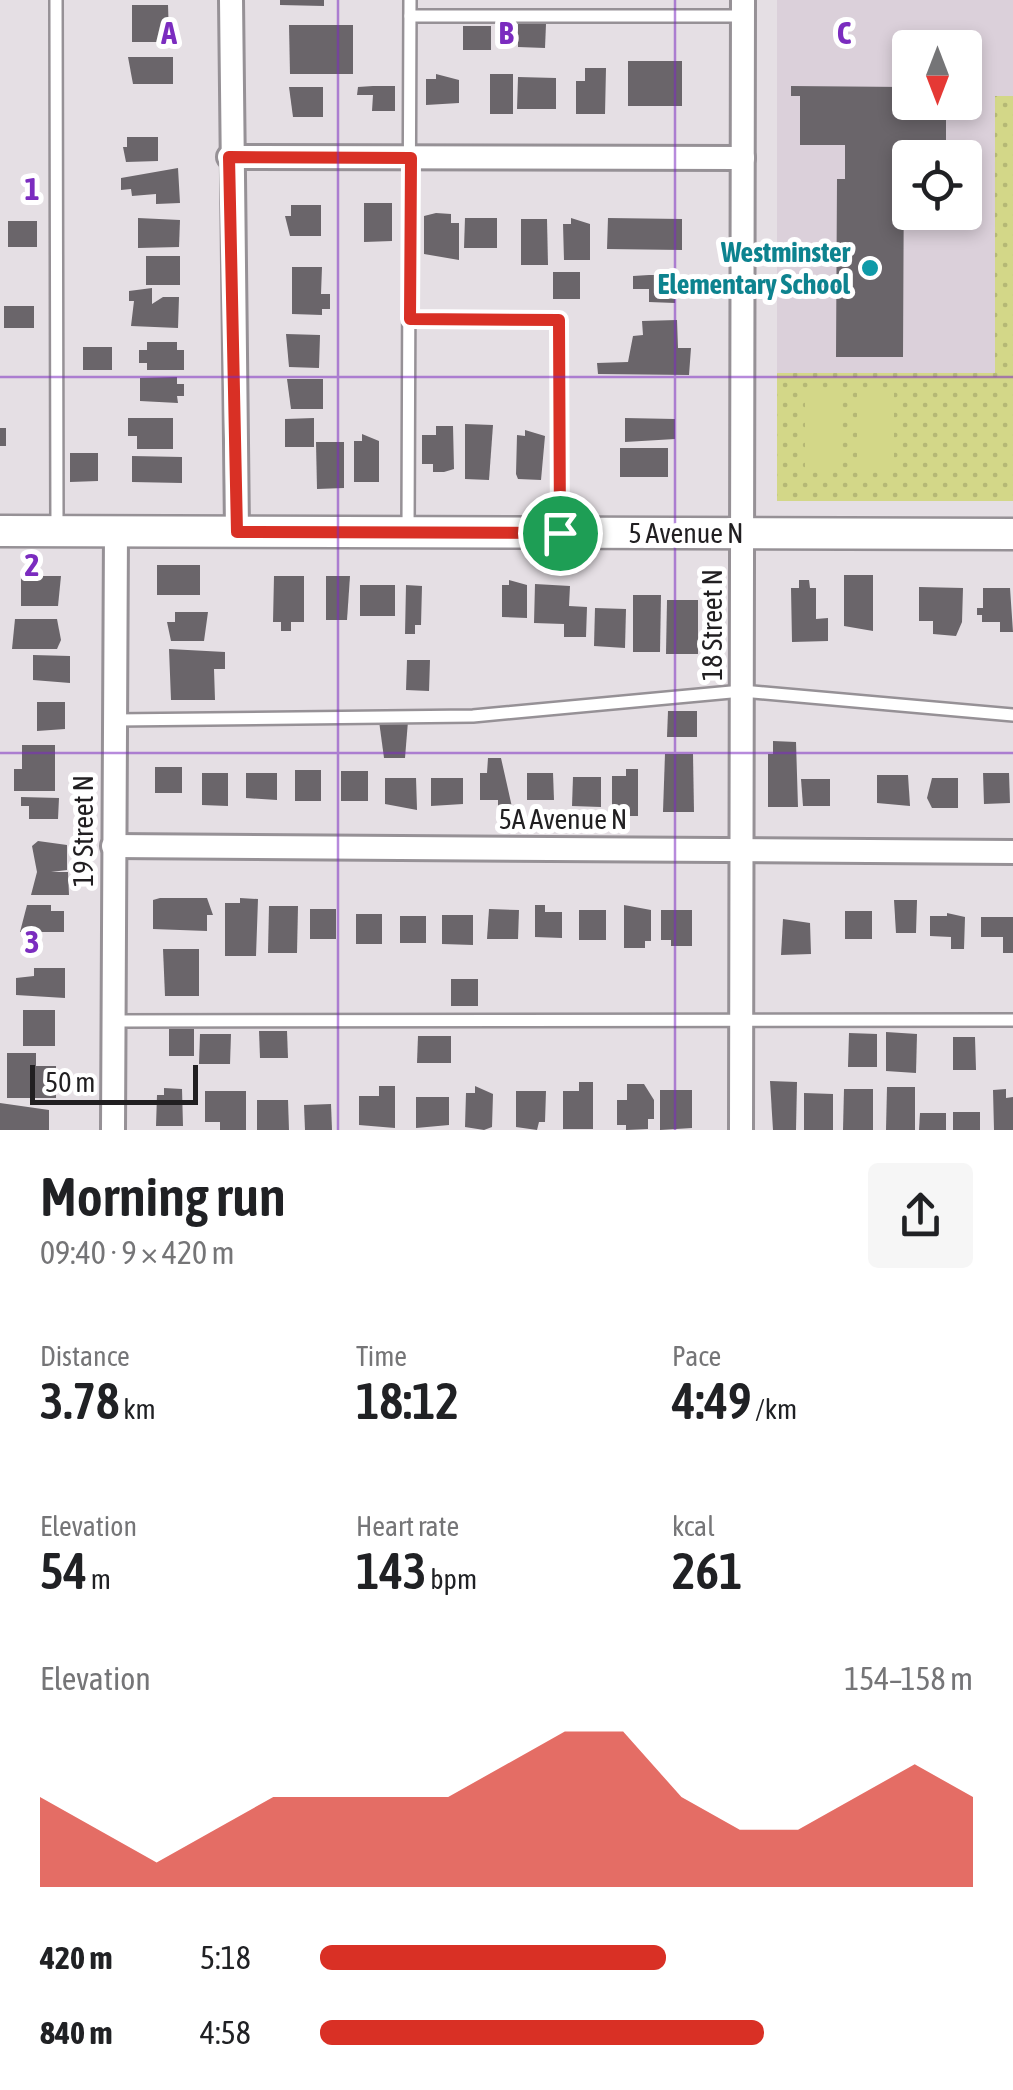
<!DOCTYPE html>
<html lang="en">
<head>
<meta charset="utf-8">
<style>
	:root { --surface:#fff; --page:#f6f6f6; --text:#202124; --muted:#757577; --accent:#d93025 }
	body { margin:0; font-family:"Asap Condensed",sans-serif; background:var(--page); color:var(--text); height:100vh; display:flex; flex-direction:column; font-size:38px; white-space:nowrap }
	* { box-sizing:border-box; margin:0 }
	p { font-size:32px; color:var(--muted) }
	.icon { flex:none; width:55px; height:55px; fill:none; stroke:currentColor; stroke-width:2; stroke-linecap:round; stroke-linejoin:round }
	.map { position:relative; height:1130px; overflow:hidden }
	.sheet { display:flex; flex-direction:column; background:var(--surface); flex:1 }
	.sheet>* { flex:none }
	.needle { width:65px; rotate:180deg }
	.controls { position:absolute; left:892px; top:30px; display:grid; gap:20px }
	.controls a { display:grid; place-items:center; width:90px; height:90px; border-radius:10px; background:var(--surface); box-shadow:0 5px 15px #0003; font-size:50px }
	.scale { position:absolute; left:30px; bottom:25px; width:168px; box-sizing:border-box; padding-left:10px; border:5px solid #211f21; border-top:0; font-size:28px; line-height:35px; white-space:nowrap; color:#211f21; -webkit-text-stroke:8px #fff; paint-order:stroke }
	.pin { position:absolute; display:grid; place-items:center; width:85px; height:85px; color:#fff; margin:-42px; border:5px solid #fff; border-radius:50%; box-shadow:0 2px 10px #0007 }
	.round { display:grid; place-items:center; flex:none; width:105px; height:105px; border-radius:10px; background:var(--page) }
	.head { display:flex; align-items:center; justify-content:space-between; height:170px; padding:0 40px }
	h1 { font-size:55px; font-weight:600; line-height:75px }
	.stats { display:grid; grid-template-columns:repeat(3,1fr); gap:15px; height:170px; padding:10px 40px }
	.stats div { display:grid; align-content:center }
	.stats b { font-size:50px; font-weight:600 }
	.stats small { font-size:28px; font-weight:400 }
	.stats p { font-size:28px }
	.chart { height:280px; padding:20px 40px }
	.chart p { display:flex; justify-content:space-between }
	.chart svg { width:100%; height:180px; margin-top:10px; fill:var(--accent); opacity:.7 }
	ul { padding:0 40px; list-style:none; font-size:32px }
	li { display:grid; grid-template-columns:160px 120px 1fr; align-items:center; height:75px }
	li i { height:25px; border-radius:12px; background:var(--accent) }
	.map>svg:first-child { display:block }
</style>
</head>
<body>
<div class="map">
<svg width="1013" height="1130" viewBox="0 0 1013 1130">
	<defs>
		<pattern id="park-dots" width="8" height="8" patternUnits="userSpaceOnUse" patternTransform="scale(2.5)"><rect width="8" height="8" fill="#d3d788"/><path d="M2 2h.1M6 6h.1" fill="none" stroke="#b5b875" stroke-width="1.8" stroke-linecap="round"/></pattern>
	</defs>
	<rect width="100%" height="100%" fill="#e5dfe4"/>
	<path fill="#dbd0da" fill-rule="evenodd" d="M777 0H1013V96H995L996 373H777ZM910 48H965V102H910ZM910 158H965V212H910Z"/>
	<path fill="url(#park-dots)" d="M995 96H1013V501H777V373H995Z"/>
	<g fill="#d3d788">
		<rect x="805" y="388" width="37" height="81"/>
		<rect x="857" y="389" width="37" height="81"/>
	</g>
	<g fill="#6a656a">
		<path d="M280 0H324V6L280 5Z"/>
		<path d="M132 5H168L169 36H164V42H132Z"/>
		<path d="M518 23 546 24 545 48 518 47Z"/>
		<path d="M289 25H353V74H290Z"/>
		<rect x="463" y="26" width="28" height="24"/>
		<path d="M128 57H173V84H133Z"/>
		<rect x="628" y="61" width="54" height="45"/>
		<path d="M585 68H606L605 114H576V81H585Z"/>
		<path d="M436 74 459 80V103L426 105V79H436Z"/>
		<rect x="490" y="74" width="23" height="40"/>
		<path d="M518 77 556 78V109H517Z"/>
		<path d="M373 86H395V111H372L373 95H357L358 87Z"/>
		<path d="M791 86 904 87 910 102H946V158L904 157 903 357H836L837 179H845V145H800V96H791Z"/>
		<path d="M289 87H323V117H293Z"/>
		<path d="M127 137H158V161L126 162 123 147H127Z"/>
		<path d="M178 168 180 203 156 204V194L132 196 131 189 121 190V178Z"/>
		<path d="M364 203H392V241L364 242Z"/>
		<path d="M291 205H321V236H290L285 216H291Z"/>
		<path d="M436 213 451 214V223H459V260L424 254V216Z"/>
		<path d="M138 218 180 220 179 247 138 248Z"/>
		<path d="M465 218H497V248H464Z"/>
		<path d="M571 218 590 224V260H564L563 224H571Z"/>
		<path d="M608 218 682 219V250L607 249Z"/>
		<path d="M521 219H547L548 265H521Z"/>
		<rect x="8" y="221" width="29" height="26"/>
		<rect x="146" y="256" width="34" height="29"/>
		<path d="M292 267H322L321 294H330V309H322V315L292 314Z"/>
		<rect x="553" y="272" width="27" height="27"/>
		<path d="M649 275H676L675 303 649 302V289H633V276Z"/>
		<path d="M152 288V304L163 297H179L178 328 131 326 134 301H129V291Z"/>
		<rect x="4" y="306" width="30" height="22"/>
		<path d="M677 320 678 348H691L689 375 598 374 597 363 628 362 633 336 643 335 642 321Z"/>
		<path d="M286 334 320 335 319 368 289 367Z"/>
		<path d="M147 342H177V350H184V370H147V363H139V350H147Z"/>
		<rect x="83" y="347" width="29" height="23"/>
		<path d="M177 377V384H184V396H177L178 403 140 401V378Z"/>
		<path d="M287 379H323V409H291Z"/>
		<path d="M128 418H173V449H137V436H128Z"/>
		<path d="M314 418V447H285V419Z"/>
		<path d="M625 418 675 419V439L625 442Z"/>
		<path d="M465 424 493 425 489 480 465 479Z"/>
		<path d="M436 426H453L454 469 444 472H433V464H422V435H436Z"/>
		<rect x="0" y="428" width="6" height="18"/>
		<path d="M525 430 545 436 541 480 518 479 516 474 517 435 525 436Z"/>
		<path d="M362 434 379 441V482H354V441H362Z"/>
		<path d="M316 442H344V488L317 489Z"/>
		<rect x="620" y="448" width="48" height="29"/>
		<path d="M70 453H98V481L70 482Z"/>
		<path d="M132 456 182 457V483L132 482Z"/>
		<rect x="157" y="565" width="43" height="30"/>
		<path d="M844 575H873V631L844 626Z"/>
		<path d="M21 576H61L58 606H21Z"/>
		<path d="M274 576H304V622H291V631H281V622H273Z"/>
		<path d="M326 576H350L347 620H326Z"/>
		<path d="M509 580 527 585V618L502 617V585H509Z"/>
		<path d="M799 580H809L810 588H816V619L828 618V641L792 642 791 588H799Z"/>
		<path d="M535 584 570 586 569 606 587 607 586 637H564V624L534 623Z"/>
		<rect x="360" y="585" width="35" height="31"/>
		<path d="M406 585 422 586 421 625H415V634H405Z"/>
		<path d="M919 587 963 588 962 622 956 636 933 634V621H919Z"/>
		<path d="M983 588H1010L1013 632H1000V622H982V615H977V608H983Z"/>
		<path d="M633 595H661L660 652H633Z"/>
		<path d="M667 600H698V654H666Z"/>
		<path d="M595 608 626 609 625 648 594 646Z"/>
		<path d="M175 612H208L204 641H171L167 622H175Z"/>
		<path d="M15 619H57L61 640 57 649H12Z"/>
		<path d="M169 649 225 652V669H214L215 700H171Z"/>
		<path d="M33 655 70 656V683L33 680Z"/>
		<path d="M407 660H430L429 691 406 690Z"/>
		<path d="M37 702H65V729L37 731Z"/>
		<path d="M668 711H697V737H667Z"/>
		<path d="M379 721H408L405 758H384Z"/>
		<path d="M773 741 796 742 798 807H768V754H773Z"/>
		<path d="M22 745H55V791H14V769H22Z"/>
		<path d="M665 754H693L694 812H663Z"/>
		<path d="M488 758H501L512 807H498V800H480V773H487Z"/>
		<rect x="155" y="767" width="27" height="26"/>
		<path d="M626 769H638V816H612V776H626Z"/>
		<rect x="295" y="770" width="26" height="31"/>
		<rect x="341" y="771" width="27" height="30"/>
		<path d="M202 773H228V806L202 805Z"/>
		<path d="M246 773H277V800L246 798Z"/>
		<path d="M527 773H553L554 800H527Z"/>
		<path d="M983 773H1009L1010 803 984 804Z"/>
		<path d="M877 775H908L910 806 877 803Z"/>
		<path d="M573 777H601V807L572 806Z"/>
		<path d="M385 778H416L417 810 385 804Z"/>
		<path d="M431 778H463V804L431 806Z"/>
		<path d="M932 778H958V808H932L927 798Z"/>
		<path d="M801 779H830V806H803Z"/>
		<path d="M21 797 59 798 58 819H29V806H21Z"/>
		<path d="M38 841 67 845V870L51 872H68L69 895H31L37 872 32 846Z"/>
		<path d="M160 898H207L213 915H207V931L153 929V900Z"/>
		<path d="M240 898 258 899 256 956H225V903H240Z"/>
		<path d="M894 900H917L916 933H896Z"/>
		<path d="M27 905H51V911H64V932H20Z"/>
		<path d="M535 905H545V912H562V938L535 937Z"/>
		<path d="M624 905 651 910V941H645V948H624Z"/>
		<path d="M269 906H298L297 953H268Z"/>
		<rect x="310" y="909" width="26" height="30"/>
		<path d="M489 909 519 910 518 939H487Z"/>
		<rect x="579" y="910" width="27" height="30"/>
		<path d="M661 910H692V946H671V940H661Z"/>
		<rect x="845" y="911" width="27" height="28"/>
		<path d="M947 913 965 917 964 949H951V937L930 936V916H947Z"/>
		<rect x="356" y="914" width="26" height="30"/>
		<path d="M442 915H473V945L442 944Z"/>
		<rect x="400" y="916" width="26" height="27"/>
		<path d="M981 917H1013V953H1003V937H981Z"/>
		<path d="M783 919 810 923 811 954 781 955Z"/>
		<path d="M163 949H199V996H165Z"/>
		<path d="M34 968H65V998L16 995V978L34 976Z"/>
		<rect x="451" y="979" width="27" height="27"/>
		<rect x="23" y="1010" width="32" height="36"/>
		<rect x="169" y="1029" width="25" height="27"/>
		<path d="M259 1031H287L288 1058H260Z"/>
		<path d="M886 1032 917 1034 916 1073 886 1071Z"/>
		<path d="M849 1033 877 1034V1067H848Z"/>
		<path d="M200 1034H231L230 1064H199Z"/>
		<path d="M418 1036H451V1063H417Z"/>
		<path d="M953 1037H975L976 1070H953Z"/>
		<path d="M7 1053H36V1066H56V1098H7Z"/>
		<path d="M770 1081 797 1082 796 1130H773Z"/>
		<path d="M579 1082H593V1129H563V1091H579Z"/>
		<path d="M627 1084H644L654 1100V1119H648V1129L626 1130V1125H617V1100H627Z"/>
		<path d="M379 1086H395V1128L359 1125V1096H379Z"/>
		<path d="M475 1086 493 1094 492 1127 484 1130 465 1127 466 1093H475Z"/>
		<path d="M887 1087H915V1130H886Z"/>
		<path d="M164 1088 182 1089 183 1126H156L157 1095H164Z"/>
		<path d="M844 1089H873V1130H843Z"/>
		<path d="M1006 1089V1098L1013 1097V1130H994L993 1090Z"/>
		<path d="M660 1090H692V1128L660 1130Z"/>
		<path d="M205 1091H246V1130H220V1122H205Z"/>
		<path d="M516 1091H546L545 1122H539L537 1130 516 1127Z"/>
		<path d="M804 1093 833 1094V1130H804Z"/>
		<path d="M416 1097H449V1125L416 1128Z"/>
		<path d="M257 1100H288L289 1130H257Z"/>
		<path d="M0 1103 49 1110V1130H0Z"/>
		<path d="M331 1104 332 1130H305L304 1105Z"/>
		<rect x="953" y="1112" width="27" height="18"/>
		<path d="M920 1113H946V1130H919Z"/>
	</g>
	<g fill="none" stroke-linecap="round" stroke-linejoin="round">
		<defs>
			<g id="lane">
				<path d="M56 0 57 531"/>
				<path d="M410 16H743"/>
				<path d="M410 319 559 320V531"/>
				<path d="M408 531 410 0"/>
				<path d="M115 720 473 716 742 691 1013 715"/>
				<path d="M113 1021 1013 1020"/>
			</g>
			<g id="street">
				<path d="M231 0 237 531"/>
				<path d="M229 157 743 158"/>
				<path d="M113 846 1013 852"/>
				<path d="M113 1130 116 531"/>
				<path d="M741 1130 743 0"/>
			</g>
			<path id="secondary" d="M0 531 1013 534"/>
		</defs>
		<use href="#lane" stroke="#969196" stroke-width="16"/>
		<use href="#street" stroke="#969196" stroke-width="28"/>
		<use href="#secondary" stroke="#969196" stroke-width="35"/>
		<use href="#lane" stroke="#fff" stroke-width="11"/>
		<use href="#street" stroke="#fff" stroke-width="22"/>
		<use href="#secondary" stroke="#fff" stroke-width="30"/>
	</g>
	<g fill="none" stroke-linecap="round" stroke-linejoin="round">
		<defs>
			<path id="route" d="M229 157 411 158 410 319 559 320 560 533 237 532Z"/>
		</defs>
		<use href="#route" stroke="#fff" stroke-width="20"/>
		<use href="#route" stroke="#d93025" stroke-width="12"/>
	</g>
	<path fill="none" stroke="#7b2cbf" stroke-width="2.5" stroke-opacity="0.55" d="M338 0V1130M675 0V1130M0 377H1013M0 753H1013"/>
	<circle fill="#0f9aa8" stroke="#fff" stroke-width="4" cx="870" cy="268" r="10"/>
	<g text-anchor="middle" stroke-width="10" stroke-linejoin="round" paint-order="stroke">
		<g font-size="28" font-weight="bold" fill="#0d838f" stroke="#fff" text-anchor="end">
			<text x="850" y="262">Westminster<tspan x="850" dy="32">Elementary School</tspan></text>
		</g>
		<g font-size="28" fill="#211f21" stroke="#fff">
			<text x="686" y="543">5 Avenue N</text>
			<text transform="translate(712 625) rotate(-90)" y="10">18 Street N</text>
			<text x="563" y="829">5A Avenue N</text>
			<text transform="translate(83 831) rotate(-90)" y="10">19 Street N</text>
		</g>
	</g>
	<g font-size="32" text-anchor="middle" font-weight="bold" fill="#7b2cbf" stroke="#fff" stroke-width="10" stroke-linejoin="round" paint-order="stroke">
		<text x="169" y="44">A</text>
		<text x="506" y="44">B</text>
		<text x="844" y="44">C</text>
		<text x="32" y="200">1</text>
		<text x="32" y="576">2</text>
		<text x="32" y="953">3</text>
	</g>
</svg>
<div class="controls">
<a><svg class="needle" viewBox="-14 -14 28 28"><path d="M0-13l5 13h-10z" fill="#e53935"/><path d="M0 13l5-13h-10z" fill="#757577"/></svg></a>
<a><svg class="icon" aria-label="locate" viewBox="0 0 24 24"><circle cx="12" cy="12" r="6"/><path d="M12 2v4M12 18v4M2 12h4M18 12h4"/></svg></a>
</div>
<div class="scale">50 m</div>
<div class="pin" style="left:560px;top:533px;background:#1e9e55"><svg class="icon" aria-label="arrive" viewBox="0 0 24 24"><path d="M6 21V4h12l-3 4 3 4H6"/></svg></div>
</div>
<section class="sheet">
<div class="head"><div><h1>Morning run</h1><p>09:40 · 9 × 420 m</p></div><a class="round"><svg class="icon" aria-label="share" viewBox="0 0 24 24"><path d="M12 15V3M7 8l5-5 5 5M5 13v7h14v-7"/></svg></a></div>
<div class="stats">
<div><p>Distance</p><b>3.78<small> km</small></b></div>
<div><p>Time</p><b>18:12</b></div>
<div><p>Pace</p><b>4:49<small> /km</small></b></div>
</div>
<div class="stats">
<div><p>Elevation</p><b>54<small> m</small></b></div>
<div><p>Heart rate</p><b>143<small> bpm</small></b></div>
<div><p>kcal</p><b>261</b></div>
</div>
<div class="chart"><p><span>Elevation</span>154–158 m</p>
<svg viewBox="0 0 160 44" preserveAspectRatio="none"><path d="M0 44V22L10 30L20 38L30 30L40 22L50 22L60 22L70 22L80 14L90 6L100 6L110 22L120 30L130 30L140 22L150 14L160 22V44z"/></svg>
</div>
<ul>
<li><b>420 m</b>5:18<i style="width:53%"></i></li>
<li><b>840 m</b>4:58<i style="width:68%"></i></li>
</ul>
</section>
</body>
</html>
